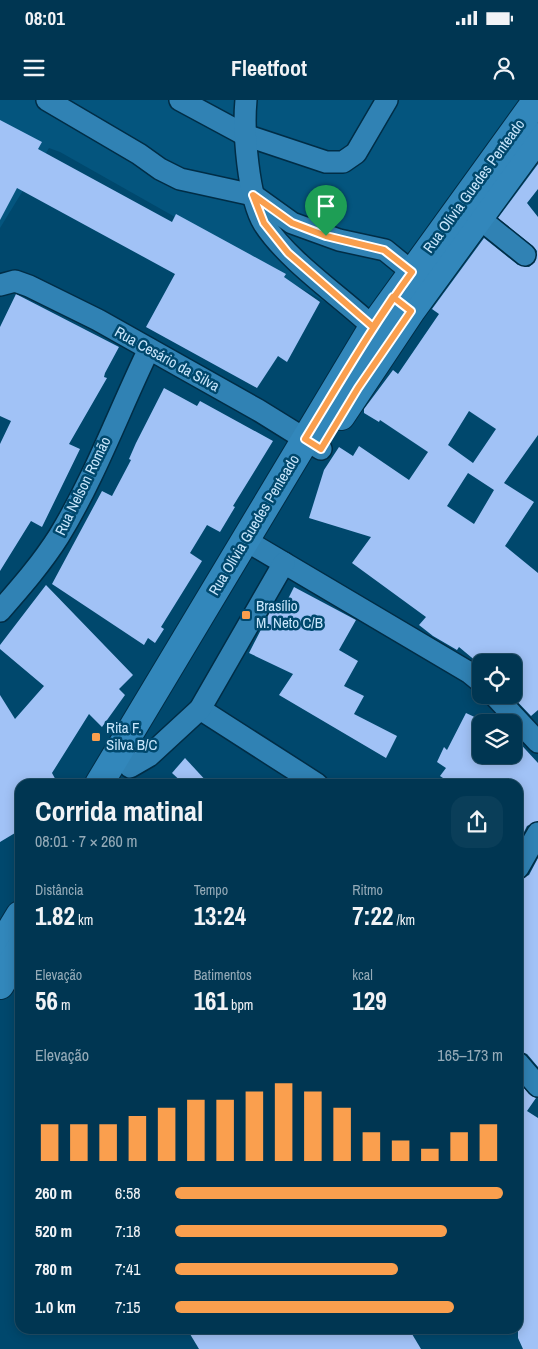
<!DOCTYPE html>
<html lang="pt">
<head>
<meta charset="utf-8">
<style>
	:root { --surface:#003652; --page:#0a3e59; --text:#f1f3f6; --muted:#95abb8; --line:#225069; --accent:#fa9f4e }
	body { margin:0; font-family:"Archivo Narrow",sans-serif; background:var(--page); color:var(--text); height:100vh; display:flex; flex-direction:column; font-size:19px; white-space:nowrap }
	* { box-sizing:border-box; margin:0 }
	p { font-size:16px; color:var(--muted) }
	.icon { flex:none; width:28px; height:28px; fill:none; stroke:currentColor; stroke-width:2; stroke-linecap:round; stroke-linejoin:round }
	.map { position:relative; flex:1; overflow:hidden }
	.drawer { position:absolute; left:15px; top:679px; width:508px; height:555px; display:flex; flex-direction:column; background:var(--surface); border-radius:15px; box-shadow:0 2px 12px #0003,0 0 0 1px var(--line) }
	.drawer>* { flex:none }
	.buttons { position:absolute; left:472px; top:554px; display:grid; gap:10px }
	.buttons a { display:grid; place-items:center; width:50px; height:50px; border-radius:10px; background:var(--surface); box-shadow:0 2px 12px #0003,0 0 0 1px var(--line); font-size:25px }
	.pin { position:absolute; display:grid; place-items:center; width:42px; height:42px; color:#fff; margin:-51px -21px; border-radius:50% 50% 50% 0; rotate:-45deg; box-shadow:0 0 5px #0007 }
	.pin .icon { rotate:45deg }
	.round { display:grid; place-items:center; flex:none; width:52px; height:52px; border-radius:15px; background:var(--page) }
	.overview { display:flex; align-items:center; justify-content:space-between; height:85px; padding:0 20px }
	h1 { font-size:28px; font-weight:800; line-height:38px }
	.metrics { display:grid; grid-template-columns:repeat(3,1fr); gap:8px; height:85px; padding:5px 20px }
	.metrics div { display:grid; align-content:center }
	.metrics b { font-size:25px; font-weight:800 }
	.metrics small { font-size:14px; font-weight:400 }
	.metrics p { font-size:14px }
	.chart { height:140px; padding:10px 20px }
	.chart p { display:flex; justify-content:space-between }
	.chart svg { width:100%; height:90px; margin-top:5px; stroke:var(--accent); stroke-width:6 }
	ul { padding:0 20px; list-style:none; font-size:16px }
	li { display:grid; grid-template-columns:80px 60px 1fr; align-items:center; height:38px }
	li i { height:12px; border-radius:6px; background:var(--accent) }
	.status { display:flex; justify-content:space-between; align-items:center; height:35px; padding:0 25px; background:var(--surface); direction:ltr }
	.status svg { height:14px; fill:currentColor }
	header { display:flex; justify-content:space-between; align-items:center; height:65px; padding:0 20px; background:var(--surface); font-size:22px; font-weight:800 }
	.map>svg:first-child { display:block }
</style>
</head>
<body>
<div class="status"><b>08:01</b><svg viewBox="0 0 49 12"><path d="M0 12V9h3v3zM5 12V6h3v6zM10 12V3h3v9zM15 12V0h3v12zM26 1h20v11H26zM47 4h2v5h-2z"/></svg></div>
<header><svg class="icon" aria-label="menu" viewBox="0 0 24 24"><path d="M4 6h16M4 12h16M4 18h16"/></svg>Fleetfoot<svg class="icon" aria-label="person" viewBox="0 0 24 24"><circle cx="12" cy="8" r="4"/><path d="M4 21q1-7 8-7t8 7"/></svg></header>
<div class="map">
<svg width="538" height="1249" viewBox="0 0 538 1249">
	<rect width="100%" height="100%" fill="#00486d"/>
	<path fill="#04557e" d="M0 0H520L359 221 60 52 49 48 0 128Z"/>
	<g fill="#a1c2f6" fill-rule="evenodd">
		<path d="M0 20 42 42 38 49 172 122 176 114 286 174 284 177 320 202 287 262 278 256 257 288 146 227 175 174 17 88 0 120Z"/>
		<path d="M538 64V89L527 103 538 117V335L504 383 534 402 505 446 538 473V610L531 616 511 595H514V562H477L459 547 457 550 433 536 419 525 426 517 352 463 371 437 309 418 324 370 339 347 353 356 359 346 409 380 428 352 380 320 379 322 364 313V309L393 270 398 274 439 214 432 209 484 138 518 165 529 167 535 162 537 151 533 146 498 118ZM469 311 496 329 473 363 448 345ZM468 373 494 390 474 424 447 406Z"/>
		<path d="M16 194 119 247 105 273 104 277 107 278 69 344 80 349 42 427 31 421 0 471V344L11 321 0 316V227Z"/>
		<path d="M164 288 197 306 200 301 273 341 233 406 235 407 220 432 207 425 190 453 202 461 161 527 164 529 155 543 148 538 144 545 52 484 102 391 112 396 131 360 129 359 136 343Z"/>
		<path d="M46 485 133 575 119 589 125 595 102 627 89 614 52 673 58 684H20V730L0 742V595L15 619 44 586 0 549V545Z"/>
		<path d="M294 487 356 520 339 550 358 561 344 586 364 596 354 614 397 636 386 658 279 595 293 574 249 553 272 508 281 513Z"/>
		<path d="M466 613 481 620V655H514V637L538 663V721L527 726 518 744V684H452L440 676 446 668 437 662 444 647 447 650Z"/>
		<path d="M185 658 209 684H184L172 673Z"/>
		<path d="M538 758V967L527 954 518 951V780L529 775Z"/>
		<path d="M518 981 529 994 536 998 527 1011 538 1018V1249H523L518 1238Z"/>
		<path d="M187 1229H409L421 1249H199Z"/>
	</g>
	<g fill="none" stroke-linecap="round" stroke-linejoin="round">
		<defs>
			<g id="minor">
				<path d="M47 0 139 54 160 69 180 79 253 95 292 123 339 140 385 150 412 172"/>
				<path d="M180 0 245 35 326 62H343L356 53 387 0"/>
				<path d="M246 0C243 31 248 98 264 124 289 162 339 195 373 227"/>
				<path d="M479 118 525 155"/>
				<path d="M0 185 15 181 29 186 98 220 258 310 321 349"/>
				<path d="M245 440 470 573 481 582"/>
				<path d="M0 511C21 487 42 463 59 436 95 377 119 311 149 249"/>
				<path d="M494 595 538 642"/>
				<path d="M200 609 317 684"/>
				<path d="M130 667 149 656 200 609 284 463"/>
				<path d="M518 768 538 733"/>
				<path d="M518 963 538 986"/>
			</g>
			<g id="major">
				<path d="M341 316 411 211 538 37"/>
				<path d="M99 684 373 227 537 0"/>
				<path d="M0 848 20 815"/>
				<path d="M0 885 20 849"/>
			</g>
		</defs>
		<use href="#minor" stroke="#002d46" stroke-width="24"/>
		<use href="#major" stroke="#002d46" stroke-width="30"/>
		<use href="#minor" stroke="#3082b4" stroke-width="21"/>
		<use href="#major" stroke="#3287bb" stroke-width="28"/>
	</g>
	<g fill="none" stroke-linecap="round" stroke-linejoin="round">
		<defs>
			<path id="route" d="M326 136 384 150 412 172C373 225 340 282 305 339L321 349 358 288 411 211 393 197 373 227 288 153 264 123 253 95 292 123 326 136"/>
		</defs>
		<use href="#route" stroke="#fff" stroke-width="10"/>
		<use href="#route" stroke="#fa9f4e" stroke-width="6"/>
	</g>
	<g fill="#fa9f4e" stroke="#00486d" stroke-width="2">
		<rect x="241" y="510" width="10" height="10" rx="2.5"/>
		<rect x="91" y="632" width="10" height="10" rx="2.5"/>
	</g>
	<g text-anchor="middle" stroke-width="5" stroke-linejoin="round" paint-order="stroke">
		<g font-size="15" fill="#c8e6fc" stroke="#00486d">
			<text transform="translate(474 86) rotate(-54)" y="5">Rua Olívia Guedes Penteado</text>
			<text transform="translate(167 259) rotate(29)" y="5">Rua Cesário da Silva</text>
			<text transform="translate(83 386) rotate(-64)" y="5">Rua Nelson Romão</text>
			<text transform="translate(254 425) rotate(-59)" y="5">Rua Olívia Guedes Penteado</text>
		</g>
		<g font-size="15" fill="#c8e6fc" stroke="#00486d" text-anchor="start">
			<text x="256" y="511">Brasílio<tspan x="256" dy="17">M. Neto C/B</tspan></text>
			<text x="106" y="633">Rita F.<tspan x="106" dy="17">Silva B/C</tspan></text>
		</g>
	</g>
</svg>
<div class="buttons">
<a><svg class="icon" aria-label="locate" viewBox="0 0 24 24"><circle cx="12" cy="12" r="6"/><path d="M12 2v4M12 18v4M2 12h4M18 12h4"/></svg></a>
<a><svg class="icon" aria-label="layers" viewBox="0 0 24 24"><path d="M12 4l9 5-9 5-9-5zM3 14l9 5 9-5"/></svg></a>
</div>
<div class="pin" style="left:326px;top:136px;background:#1e9e55"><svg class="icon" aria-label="arrive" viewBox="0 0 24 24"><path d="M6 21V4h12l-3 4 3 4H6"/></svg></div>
<section class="drawer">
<div class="overview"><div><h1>Corrida matinal</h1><p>08:01 · 7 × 260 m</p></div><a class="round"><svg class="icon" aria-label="share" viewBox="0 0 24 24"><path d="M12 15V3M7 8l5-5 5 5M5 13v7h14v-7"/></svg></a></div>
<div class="metrics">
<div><p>Distância</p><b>1.82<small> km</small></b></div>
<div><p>Tempo</p><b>13:24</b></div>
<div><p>Ritmo</p><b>7:22<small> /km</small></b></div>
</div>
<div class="metrics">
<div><p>Elevação</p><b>56<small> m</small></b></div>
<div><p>Batimentos</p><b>161<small> bpm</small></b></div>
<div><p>kcal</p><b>129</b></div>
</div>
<div class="chart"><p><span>Elevação</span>165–173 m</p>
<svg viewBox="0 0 160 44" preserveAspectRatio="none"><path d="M5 44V26M15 44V26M25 44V26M35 44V22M45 44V18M55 44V14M65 44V14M75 44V10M85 44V6M95 44V10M105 44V18M115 44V30M125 44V34M135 44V38M145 44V30M155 44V26"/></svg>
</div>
<ul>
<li><b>260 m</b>6:58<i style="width:100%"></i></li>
<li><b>520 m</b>7:18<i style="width:83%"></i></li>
<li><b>780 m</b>7:41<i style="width:68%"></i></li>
<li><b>1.0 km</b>7:15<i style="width:85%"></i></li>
</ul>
</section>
</div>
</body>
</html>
